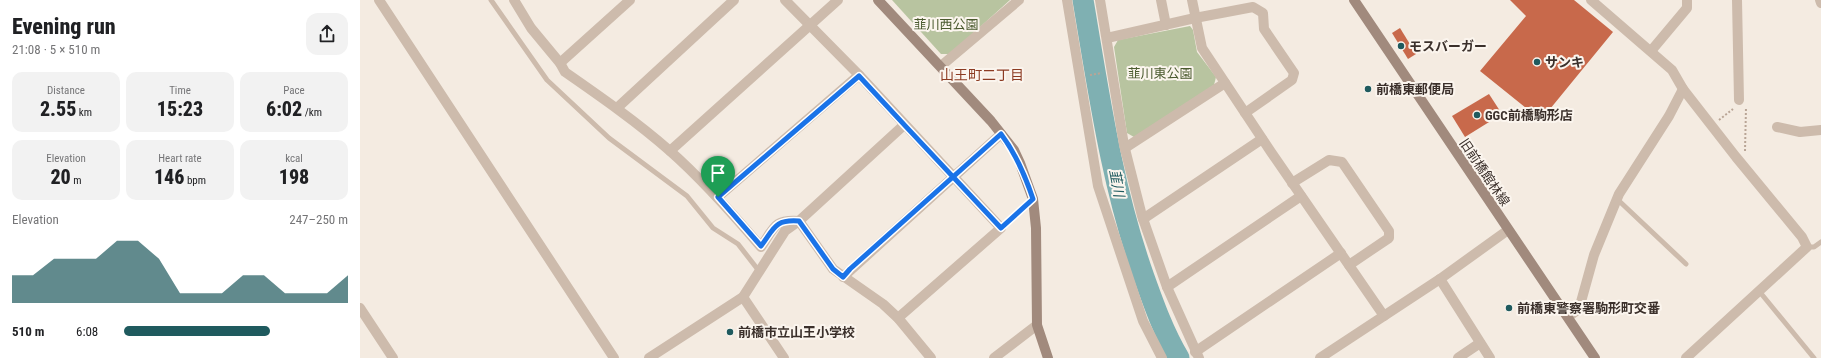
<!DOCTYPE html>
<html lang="en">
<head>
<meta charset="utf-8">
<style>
	:root { --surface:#fff; --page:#f2f2f2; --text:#202124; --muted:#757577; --accent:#1f5a5e }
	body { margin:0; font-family:"Roboto Condensed","Noto Sans JP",sans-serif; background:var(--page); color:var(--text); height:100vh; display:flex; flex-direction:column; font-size:15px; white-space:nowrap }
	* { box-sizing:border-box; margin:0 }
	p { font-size:13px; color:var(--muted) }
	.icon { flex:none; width:22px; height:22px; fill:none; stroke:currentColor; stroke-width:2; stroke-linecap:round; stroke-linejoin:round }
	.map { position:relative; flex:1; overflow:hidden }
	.drawer { display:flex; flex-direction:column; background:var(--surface); width:360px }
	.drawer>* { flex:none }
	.pin { position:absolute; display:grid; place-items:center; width:34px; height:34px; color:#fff; margin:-41px -17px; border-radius:50% 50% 50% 0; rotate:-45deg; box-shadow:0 0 4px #0007 }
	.pin .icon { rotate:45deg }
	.round { display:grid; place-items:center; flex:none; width:42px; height:42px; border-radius:12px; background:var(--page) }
	.headline { display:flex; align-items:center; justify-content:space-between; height:68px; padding:0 12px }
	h1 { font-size:22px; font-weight:800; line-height:30px }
	.stats { display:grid; grid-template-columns:repeat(3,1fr); gap:6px; height:68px; padding:4px 12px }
	.stats div { display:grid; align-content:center; border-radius:10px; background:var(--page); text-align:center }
	.stats b { font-size:20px; font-weight:800 }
	.stats small { font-size:11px; font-weight:400 }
	.stats p { font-size:11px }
	.chart { height:112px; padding:8px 12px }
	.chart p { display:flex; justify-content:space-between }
	.chart svg { width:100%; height:72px; margin-top:4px; fill:var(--accent); opacity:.7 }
	ul { padding:0 12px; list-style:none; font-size:13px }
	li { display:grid; grid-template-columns:64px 48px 1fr; align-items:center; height:30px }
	li i { height:10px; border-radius:5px; background:var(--accent) }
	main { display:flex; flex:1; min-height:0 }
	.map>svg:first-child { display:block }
</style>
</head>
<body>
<main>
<section class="drawer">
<div class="headline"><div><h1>Evening run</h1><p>21:08 · 5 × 510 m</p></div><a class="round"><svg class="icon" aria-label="share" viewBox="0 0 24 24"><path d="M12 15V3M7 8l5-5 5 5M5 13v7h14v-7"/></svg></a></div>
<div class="stats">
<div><p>Distance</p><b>2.55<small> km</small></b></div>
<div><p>Time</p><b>15:23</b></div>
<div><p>Pace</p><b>6:02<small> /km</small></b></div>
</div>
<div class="stats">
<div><p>Elevation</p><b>20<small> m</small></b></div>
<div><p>Heart rate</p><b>146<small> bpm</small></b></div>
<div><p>kcal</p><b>198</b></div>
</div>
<div class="chart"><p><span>Elevation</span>247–250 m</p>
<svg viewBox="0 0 160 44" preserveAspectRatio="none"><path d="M0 44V27L10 27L20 17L30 17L40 17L50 6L60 6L70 17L80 38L90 38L100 38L110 27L120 27L130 38L140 38L150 38L160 27V44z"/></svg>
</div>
<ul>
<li><b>510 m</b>6:08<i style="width:65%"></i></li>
</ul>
</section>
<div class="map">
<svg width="1461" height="358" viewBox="0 0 1461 358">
	<rect width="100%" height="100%" fill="#f4ebe1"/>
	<g fill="#b8c4a0">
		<path d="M532 0H650L590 54H581Z"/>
		<path d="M830 26 833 30 837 52 856 77 854 85 774 137 767 133 754 47 758 40Z"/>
	</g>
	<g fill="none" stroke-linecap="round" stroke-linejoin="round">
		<path stroke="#7fb0b2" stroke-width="21" d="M723 0C739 94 752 187 784 277 794 305 804 333 819 358"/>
	</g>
	<g fill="#c8694b">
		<path d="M1150 0H1214L1253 32 1181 120 1120 71 1166 16Z"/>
		<path d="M1040 28 1056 54 1048 59 1032 33Z"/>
		<path d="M1129 94 1142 114 1105 137 1092 116Z"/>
	</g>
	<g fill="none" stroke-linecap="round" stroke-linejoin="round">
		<g stroke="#b9a596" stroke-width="2" stroke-dasharray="2 2" stroke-linecap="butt">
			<path d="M730 75 742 73"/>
			<path d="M1359 120 1373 109"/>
			<path d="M1385 151 1386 107"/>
			<path d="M649 221 663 208"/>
		</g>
		<g stroke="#cdbbac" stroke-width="5">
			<path d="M131 0 187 80 249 138 327 196 353 228 378 244 399 271"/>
			<path d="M1257 199 1326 264"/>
			<path d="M1447 247H1454L1461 242"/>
			<path d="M1399 291 1454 358"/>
		</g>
		<g stroke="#cdbbac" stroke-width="10">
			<path d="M19 0 254 358"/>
			<path d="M154 0 171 28 200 63 205 72C241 97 277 122 310 151 343 180 372 213 401 247 414 228 414 219 439 221L473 269 523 304 538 318 571 358"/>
			<path d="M425 0 499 75 641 228 538 318"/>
			<path d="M707 0 738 186 783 321 802 358"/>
			<path d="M740 0 764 145 782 216 807 287 839 358"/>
			<path d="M801 0 806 25"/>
			<path d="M832 0 842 48 911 152 1024 316"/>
			<path d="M1231 0 1312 70 1323 89 1376 157 1442 237 1447 247 1326 358"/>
			<path d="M1377 0 1379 100"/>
			<path d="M1460 0 1461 3"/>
			<path d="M747 38 835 18 893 7 903 13 904 29 934 73 932 80 885 113"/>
			<path d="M1291 51 1327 8V0"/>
			<path d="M200 63 270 0"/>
			<path d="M581 66 659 0"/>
			<path d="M257 108 374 0"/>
			<path d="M1417 127 1440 132 1461 130"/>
			<path d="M765 148 865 83"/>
			<path d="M310 151 478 0"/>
			<path d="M932 183 969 160 982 162 1029 231V238L989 265"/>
			<path d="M358 197 499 75"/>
			<path d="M783 219 902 139"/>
			<path d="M483 277 641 134"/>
			<path d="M1080 279 1130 358"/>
			<path d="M807 287 941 196"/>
			<path d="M383 297 424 358"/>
			<path d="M0 308 33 358"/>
			<path d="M1208 317 1219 309 1234 255 1259 194 1309 116 1323 89"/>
			<path d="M835 352 981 253"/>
			<path d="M289 358 383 297 425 231 439 221 544 125"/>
			<path d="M634 358 677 325"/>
			<path d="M960 358 1080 279 1148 230"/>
			<path d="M1098 358 1120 343"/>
		</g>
		<g stroke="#a18a7d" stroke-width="10">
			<path d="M518 0 631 121 654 150 660 163 673 199 676 228 677 325 688 358"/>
			<path d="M994 0 1235 358"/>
		</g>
	</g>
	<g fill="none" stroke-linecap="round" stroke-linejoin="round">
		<defs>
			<path id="route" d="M358 197 499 76C546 127 593 177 641 228L673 199C665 175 656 154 641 134L490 269 483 277 473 269 439 221C414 219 414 229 401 246L358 197"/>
		</defs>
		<use href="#route" stroke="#fff" stroke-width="8"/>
		<use href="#route" stroke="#1a73e8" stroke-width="5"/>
	</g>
	<g fill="#1f5a5e" stroke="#fbf5ee" stroke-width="1.5">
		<circle cx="1041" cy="46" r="4"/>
		<circle cx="1177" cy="62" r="4"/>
		<circle cx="1008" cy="89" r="4"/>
		<circle cx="1117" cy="115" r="4"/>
		<circle cx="1149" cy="308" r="4"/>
		<circle cx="370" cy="332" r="4"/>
	</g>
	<g text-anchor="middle" stroke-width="4" stroke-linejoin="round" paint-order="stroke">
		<g font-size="13" fill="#4a5a2e" stroke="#fbf5ee">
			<text x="586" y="29">韮川西公園</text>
			<text x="800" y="78">韮川東公園</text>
		</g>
		<g font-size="13" font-weight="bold" fill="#3b302b" stroke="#fbf5ee" text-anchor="start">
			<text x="1049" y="51">モスバーガー</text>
			<text x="1185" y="67">サンキ</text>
			<text x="1016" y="94">前橋東郵便局</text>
			<text x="1125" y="120">GGC前橋駒形店</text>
			<text x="1157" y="313">前橋東警察署駒形町交番</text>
			<text x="378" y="337">前橋市立山王小学校</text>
		</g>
		<g font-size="13" fill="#3b302b" stroke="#fbf5ee">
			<text transform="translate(1125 172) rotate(56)" y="5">旧前橋館林線</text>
		</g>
		<g font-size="14" fill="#8c3b22" stroke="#fbf5ee">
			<text x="622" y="80">山王町二丁目</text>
		</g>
		<g font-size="14" font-style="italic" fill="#1f5a5e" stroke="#fbf5ee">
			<text transform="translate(757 183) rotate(79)" y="5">韮川</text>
		</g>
	</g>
</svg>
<div class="pin" style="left:358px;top:197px;background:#1e9e55"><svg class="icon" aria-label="arrive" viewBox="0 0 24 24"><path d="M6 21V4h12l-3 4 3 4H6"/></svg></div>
</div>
</main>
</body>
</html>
